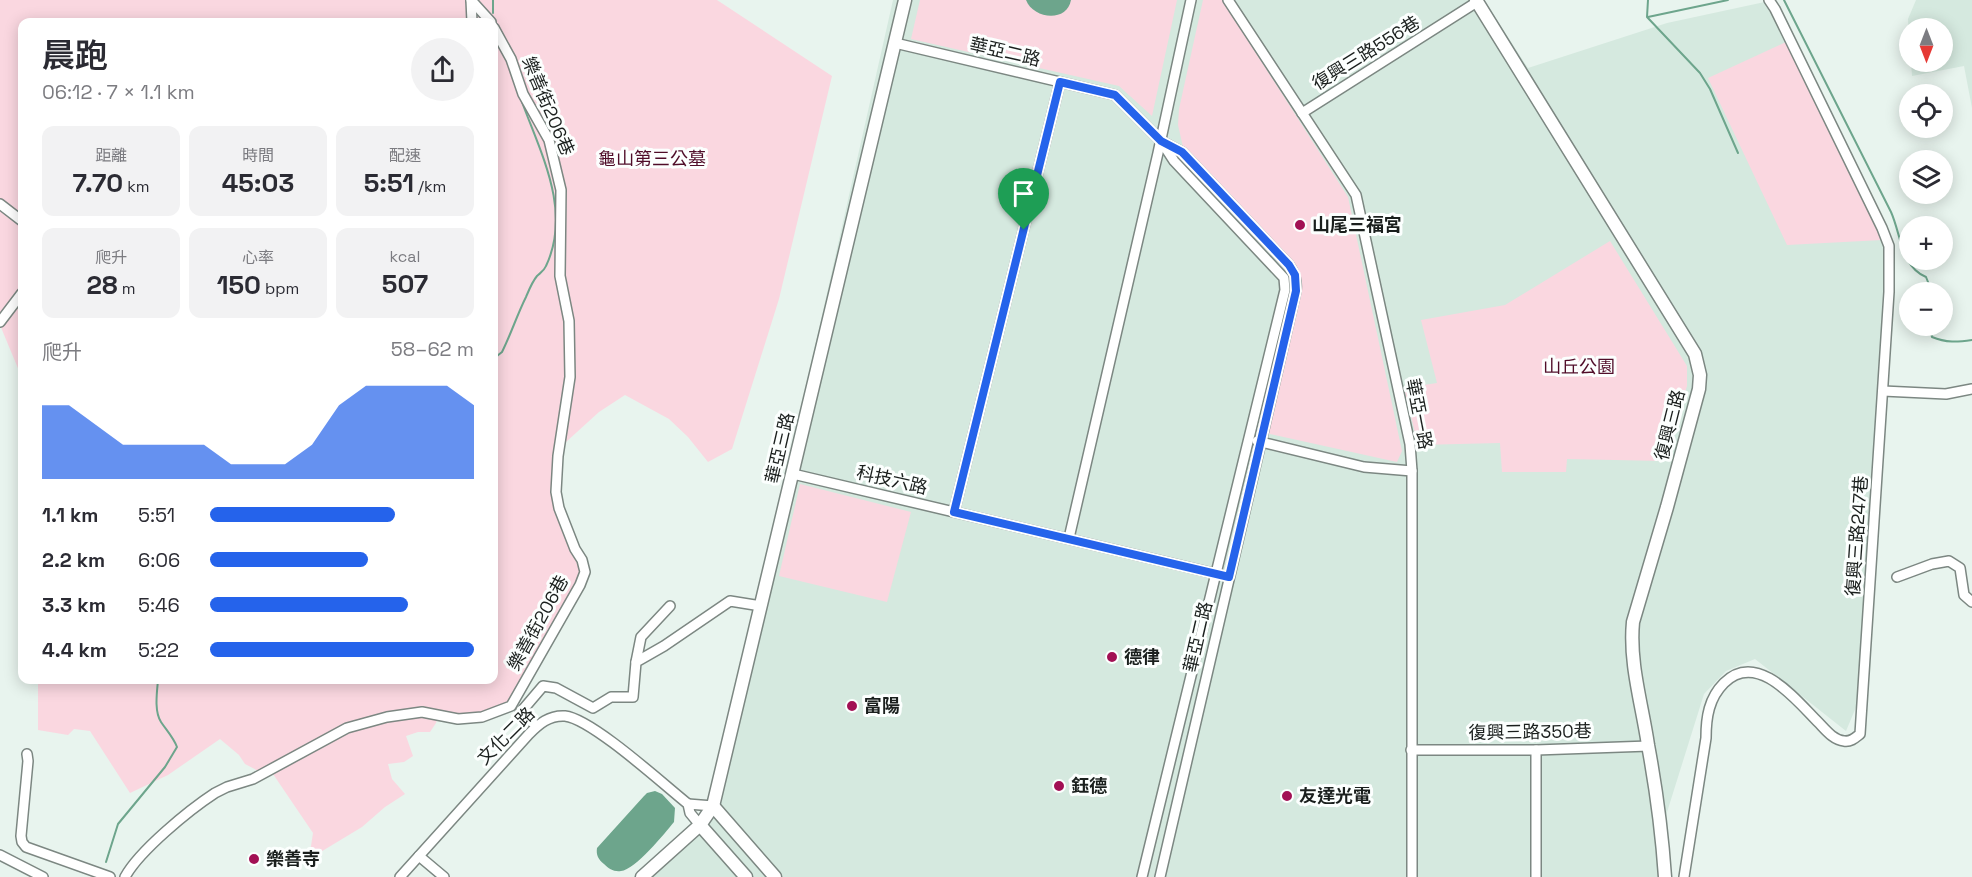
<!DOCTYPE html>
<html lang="zh-TW">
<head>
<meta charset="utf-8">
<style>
	:root { --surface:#fff; --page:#f2f2f3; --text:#2b2b33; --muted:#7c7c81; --accent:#2563eb }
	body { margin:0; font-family:"Space Grotesk","Noto Sans TC",sans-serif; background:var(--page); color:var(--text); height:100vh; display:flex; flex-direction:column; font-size:22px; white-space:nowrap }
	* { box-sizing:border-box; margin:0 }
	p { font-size:20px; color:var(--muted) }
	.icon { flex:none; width:33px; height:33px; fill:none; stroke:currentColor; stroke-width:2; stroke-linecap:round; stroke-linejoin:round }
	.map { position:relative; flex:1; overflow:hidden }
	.panel { position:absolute; left:18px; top:18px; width:480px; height:666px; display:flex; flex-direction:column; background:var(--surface); border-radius:12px; box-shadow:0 3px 15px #0003 }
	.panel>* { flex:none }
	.needle { width:39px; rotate:180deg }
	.controls { position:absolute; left:1899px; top:18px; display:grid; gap:12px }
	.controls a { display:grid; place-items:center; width:54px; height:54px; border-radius:50%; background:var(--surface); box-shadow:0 3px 15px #0003; font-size:30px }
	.pin { position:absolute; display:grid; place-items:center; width:51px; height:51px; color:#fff; margin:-62px -26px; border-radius:50% 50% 50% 0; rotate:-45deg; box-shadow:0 0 6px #0007 }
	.pin .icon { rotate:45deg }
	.round { display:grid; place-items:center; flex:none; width:63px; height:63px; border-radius:32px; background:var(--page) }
	.head { display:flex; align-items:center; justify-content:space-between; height:102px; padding:0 24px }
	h1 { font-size:33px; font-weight:600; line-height:45px }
	.stats { display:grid; grid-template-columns:repeat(3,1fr); gap:9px; height:102px; padding:6px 24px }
	.stats div { display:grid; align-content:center; border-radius:12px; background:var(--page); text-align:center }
	.stats b { font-size:26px; font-weight:600 }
	.stats small { font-size:16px; font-weight:400 }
	.stats p { font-size:16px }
	.chart { height:168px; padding:12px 24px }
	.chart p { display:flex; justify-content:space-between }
	.chart svg { width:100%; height:108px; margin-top:6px; fill:var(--accent); opacity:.7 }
	ul { padding:0 24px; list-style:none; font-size:20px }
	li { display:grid; grid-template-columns:96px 72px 1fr; align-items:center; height:45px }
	li i { height:15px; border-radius:8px; background:var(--accent) }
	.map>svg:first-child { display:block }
</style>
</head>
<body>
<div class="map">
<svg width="1972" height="877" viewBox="0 0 1972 877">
	<rect width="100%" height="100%" fill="#e8f4ee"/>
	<g fill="#d5e9df">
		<path d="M893 0H1484L1528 68 1667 23 1774 0 1885 231 1870 674 1846 731 1755 659 1726 671 1704 694 1663 825 1665 877H634L711 808Z"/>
		<path d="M1916 0H1972V108L1964 66 1912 76 1911 62H1942V28H1910L1909 40 1908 19Z"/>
	</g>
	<g fill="#fad7e0">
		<path d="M0 0H717L832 76 779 299 732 449 708 462 688 437 669 419 625 395 599 412 566 442 553 457 552 490 554 507 580 571 577 583 505 705 483 714 458 716 440 711 436 723 430 732H418L406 736 413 756 404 762 388 764 392 779 405 794 385 807 362 827 309 859 313 833 273 774 260 772 245 764 239 755 220 739 168 775 130 793 90 731 74 729 68 735 38 730V680H494V22H22V378L0 325Z"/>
		<path d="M920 0H1177L1152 116 1119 86 911 39Z"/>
		<path d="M1203 0H1222L1348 197 1402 451 1397 462 1265 433 1300 290V276L1293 264 1183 147 1178 125 1179 109Z"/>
		<path d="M1788 41 1878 224 1882 240 1787 245 1708 78Z"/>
		<path d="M1610 241 1687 366V386L1663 461 1567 459 1566 472H1502L1500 443 1418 445 1404 388 1437 383 1421 320 1505 305Z"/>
		<path d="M800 484 911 512 887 602 779 576Z"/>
	</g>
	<g fill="#6da58c">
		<path d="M1026 0H1071C1067 23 1033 19 1026 0Z"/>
		<path d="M655 791 662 794 675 808 674 822C665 833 635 870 621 871 614 872 609 869 604 864 598 859 596 855 597 848L644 796 647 793Z"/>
	</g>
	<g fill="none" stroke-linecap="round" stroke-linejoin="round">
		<g stroke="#6da58c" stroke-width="2">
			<path d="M493 0V13"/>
			<path d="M1648 0 1647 17 1700 73 1710 89 1738 153"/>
			<path d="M1784 0 1891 212C1901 234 1901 267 1926 277L1932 292"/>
			<path d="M1648 17 1728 0"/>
			<path d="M1929 326 1932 337C1946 343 1958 342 1972 340"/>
			<path d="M494 356H497L502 352C511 334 517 315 526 297 529 290 532 282 537 276 540 273 544 271 546 266 572 211 541 154 522 102"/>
			<path d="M106 862 118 824 165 767 177 747C173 737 167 731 161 722 154 711 157 692 158 680"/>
		</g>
		<defs>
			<g id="minor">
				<path d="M471 0 491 22"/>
				<path d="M471 0 472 22"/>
				<path d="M1228 0 1356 195 1410 444 1412 471V877"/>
				<path d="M895 43 1115 95 1161 141 1174 161 1284 278 1285 290 1142 877"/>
				<path d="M1302 113 1477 2"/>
				<path d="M0 204 22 221"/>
				<path d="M0 322 22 293"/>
				<path d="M1883 391 1946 394 1972 389"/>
				<path d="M1257 441 1364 467 1412 471"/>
				<path d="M793 474 1221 575"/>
				<path d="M954 512 1060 82"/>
				<path d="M1069 538 1158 153 1191 0"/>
				<path d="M1897 577 1932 564 1949 561 1960 568 1964 595 1972 602"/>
				<path d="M636 662 641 637 670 606"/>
				<path d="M537 726 520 713 543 686 556 688 593 708 611 697H633L636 662 664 646 730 601 761 606"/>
				<path d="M1411 750H1536L1649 746"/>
				<path d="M1536 750V877"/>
				<path d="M27 754 28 761 21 836 22 842 26 847 110 877"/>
				<path d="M688 804 713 806"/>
				<path d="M0 855 43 877"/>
				<path d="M419 856 444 877"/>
				<path d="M125 877C139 851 189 810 215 793L227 787 253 779 347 728 387 717 422 712 458 719 482 717 511 706 580 585 585 572 582 560 575 549 559 508 556 492 558 456 570 377 569 321 560 276 561 190 549 140 523 94 511 59 494 28"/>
				<path d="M400 877 529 734C539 724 549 715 565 716 592 719 663 784 688 804L690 813 700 825"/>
				<path d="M1160 877 1296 291C1297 280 1295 274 1289 265L1182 152 1163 142"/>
				<path d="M1684 877 1706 738C1706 717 1709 698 1724 683 1757 650 1796 700 1818 722 1825 729 1833 740 1844 741 1851 742 1855 738 1860 734L1889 292V246L1882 228 1775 9 1769 0"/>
			</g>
			<g id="tertiary">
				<path d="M1476 0 1695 354 1700 375 1699 389 1667 507 1633 622C1629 663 1642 704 1648 745 1656 788 1662 833 1665 877"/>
				<path d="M713 806 775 877"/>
				<path d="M700 825 746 877"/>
				<path d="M642 877 700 825 713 806 905 0"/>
			</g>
		</defs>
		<use href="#minor" stroke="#7c8782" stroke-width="12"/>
		<use href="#tertiary" stroke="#7c8782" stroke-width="15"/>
		<use href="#minor" stroke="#fff" stroke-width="9"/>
		<use href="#tertiary" stroke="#fff" stroke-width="12"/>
	</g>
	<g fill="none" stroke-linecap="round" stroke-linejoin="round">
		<defs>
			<path id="route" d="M1060 82 1115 95 1161 141 1182 152 1289 265 1295 275 1296 291 1229 577 954 512Z"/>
		</defs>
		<use href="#route" stroke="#fff" stroke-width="12"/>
		<use href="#route" stroke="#2563eb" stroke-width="8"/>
	</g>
	<g fill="#a21054" stroke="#fcfffe" stroke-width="2">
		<circle cx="1300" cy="225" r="6"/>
		<circle cx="1112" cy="657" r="6"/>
		<circle cx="852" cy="706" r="6"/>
		<circle cx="1059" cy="786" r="6"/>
		<circle cx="1287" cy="796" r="6"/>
		<circle cx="254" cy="859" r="6"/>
	</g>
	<g text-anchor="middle" stroke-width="6" stroke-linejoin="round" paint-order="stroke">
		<g font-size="18" fill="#1a1f1d" stroke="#fcfffe">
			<text transform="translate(1005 52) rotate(13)" y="6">華亞二路</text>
			<text transform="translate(1366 53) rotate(-32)" y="6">復興三路556巷</text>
			<text transform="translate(548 106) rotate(67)" y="6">樂善街206巷</text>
			<text transform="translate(1419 414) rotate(79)" y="6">華亞一路</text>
			<text transform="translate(1670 425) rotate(-76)" y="6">復興三路</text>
			<text transform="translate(780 448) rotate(-77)" y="6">華亞三路</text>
			<text transform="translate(892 480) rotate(13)" y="6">科技六路</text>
			<text transform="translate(1857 536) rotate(-86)" y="6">復興三路247巷</text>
			<text transform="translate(538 623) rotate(-61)" y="6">樂善街206巷</text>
			<text transform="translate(1198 637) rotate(-77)" y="6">華亞二路</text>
			<text transform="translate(1530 732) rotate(-1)" y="6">復興三路350巷</text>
			<text transform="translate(506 736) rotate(-45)" y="6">文化二路</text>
		</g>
		<g font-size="18" fill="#500d29" stroke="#fcfffe">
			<text x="652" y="165">龜山第三公墓</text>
			<text x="1579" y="373">山丘公園</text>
		</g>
		<g font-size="18" font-weight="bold" fill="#1a1f1d" stroke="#fcfffe" text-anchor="start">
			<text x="1312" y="231">山尾三福宮</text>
			<text x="1124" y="663">德律</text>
			<text x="864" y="712">富陽</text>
			<text x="1071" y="792">鈺德</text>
			<text x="1299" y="802">友達光電</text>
			<text x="266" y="865">樂善寺</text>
		</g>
	</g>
</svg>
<div class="controls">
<a><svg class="needle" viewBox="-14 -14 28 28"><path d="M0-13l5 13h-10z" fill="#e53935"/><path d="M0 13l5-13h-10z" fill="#7c7c81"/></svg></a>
<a><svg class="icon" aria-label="locate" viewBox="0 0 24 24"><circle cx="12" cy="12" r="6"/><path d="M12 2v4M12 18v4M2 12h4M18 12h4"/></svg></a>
<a><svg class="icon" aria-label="layers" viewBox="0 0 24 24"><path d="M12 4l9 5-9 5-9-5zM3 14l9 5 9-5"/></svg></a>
<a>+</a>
<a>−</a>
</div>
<div class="pin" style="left:1024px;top:230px;background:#1e9e55"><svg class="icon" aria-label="arrive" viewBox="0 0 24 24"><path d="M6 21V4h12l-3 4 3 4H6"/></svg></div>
<section class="panel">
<div class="head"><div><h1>晨跑</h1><p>06:12 · 7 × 1.1 km</p></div><a class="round"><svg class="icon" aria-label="share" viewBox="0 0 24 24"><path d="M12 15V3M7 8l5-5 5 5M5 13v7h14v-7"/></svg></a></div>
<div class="stats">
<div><p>距離</p><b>7.70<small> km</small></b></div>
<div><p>時間</p><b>45:03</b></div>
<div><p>配速</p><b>5:51<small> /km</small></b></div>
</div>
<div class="stats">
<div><p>爬升</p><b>28<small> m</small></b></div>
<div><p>心率</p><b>150<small> bpm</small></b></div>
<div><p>kcal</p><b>507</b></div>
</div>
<div class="chart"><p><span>爬升</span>58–62 m</p>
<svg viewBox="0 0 160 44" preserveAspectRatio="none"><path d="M0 44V14L10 14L20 22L30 30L40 30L50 30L60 30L70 38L80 38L90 38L100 30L110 14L120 6L130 6L140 6L150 6L160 14V44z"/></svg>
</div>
<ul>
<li><b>1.1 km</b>5:51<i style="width:70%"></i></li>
<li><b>2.2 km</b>6:06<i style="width:60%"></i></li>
<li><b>3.3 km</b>5:46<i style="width:75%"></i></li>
<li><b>4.4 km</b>5:22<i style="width:100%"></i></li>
</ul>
</section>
</div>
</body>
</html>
